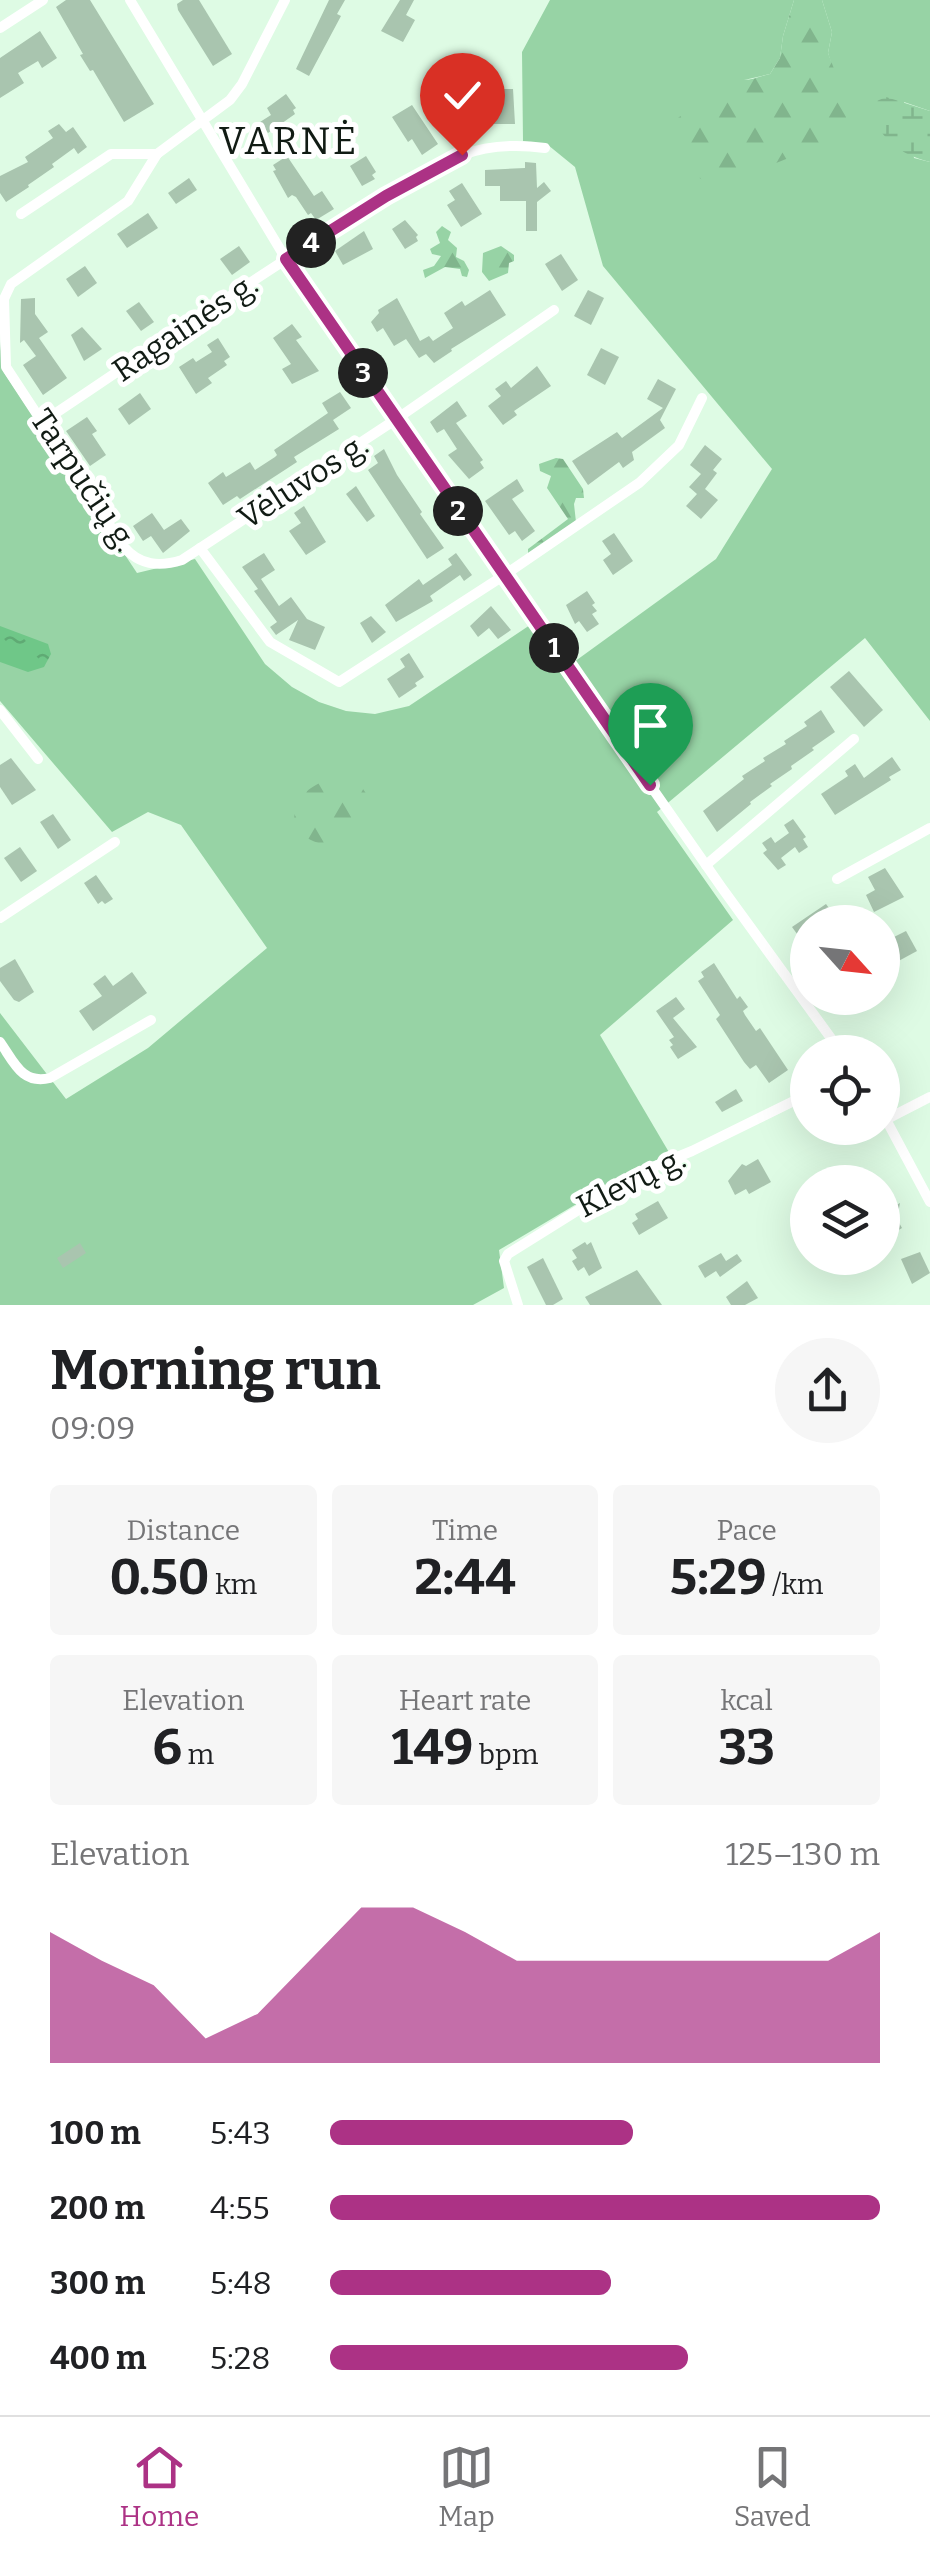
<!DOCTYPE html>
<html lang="en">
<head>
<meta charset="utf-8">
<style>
	:root { --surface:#fff; --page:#f6f6f6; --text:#202124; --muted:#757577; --line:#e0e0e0; --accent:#ac3285 }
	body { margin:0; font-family:Bitter,serif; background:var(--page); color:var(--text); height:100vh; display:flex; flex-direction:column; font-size:38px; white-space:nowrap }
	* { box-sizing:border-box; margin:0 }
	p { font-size:32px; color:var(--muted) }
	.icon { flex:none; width:55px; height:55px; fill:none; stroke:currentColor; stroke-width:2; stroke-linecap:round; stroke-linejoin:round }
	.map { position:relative; height:1305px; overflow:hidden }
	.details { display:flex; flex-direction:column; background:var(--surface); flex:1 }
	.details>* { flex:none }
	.needle { width:65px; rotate:117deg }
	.controls { position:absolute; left:790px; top:905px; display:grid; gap:20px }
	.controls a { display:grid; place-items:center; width:110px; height:110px; border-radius:50%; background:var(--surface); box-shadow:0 10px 40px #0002; font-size:50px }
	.pin { position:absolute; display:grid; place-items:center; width:85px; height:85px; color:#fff; margin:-102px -42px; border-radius:50% 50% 50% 0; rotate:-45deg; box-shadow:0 0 10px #0007 }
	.pin .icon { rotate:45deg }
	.km { position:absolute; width:50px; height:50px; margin:-25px; border-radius:50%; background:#222; color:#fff; font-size:28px; line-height:50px; text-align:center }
	.round { display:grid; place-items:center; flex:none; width:105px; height:105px; border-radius:52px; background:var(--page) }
	.headline { display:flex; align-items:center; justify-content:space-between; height:170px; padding:0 50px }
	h1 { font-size:55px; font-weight:700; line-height:75px }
	.stats { display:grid; grid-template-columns:repeat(3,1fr); gap:15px; height:170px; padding:10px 50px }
	.stats div { display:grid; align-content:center; border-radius:10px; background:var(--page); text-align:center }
	.stats b { font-size:50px; font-weight:700 }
	.stats small { font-size:28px; font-weight:400 }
	.stats p { font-size:28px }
	.chart { height:280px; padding:20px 50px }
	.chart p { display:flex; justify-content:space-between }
	.chart svg { width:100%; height:180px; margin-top:10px; fill:var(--accent); opacity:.7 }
	ul { padding:0 50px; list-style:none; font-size:32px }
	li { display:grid; grid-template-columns:160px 120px 1fr; align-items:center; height:75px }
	li i { height:25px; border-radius:12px; background:var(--accent) }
	.menu { display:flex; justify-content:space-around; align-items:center; height:140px; border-top:2px solid var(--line); background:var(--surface); font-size:28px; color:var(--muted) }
	.menu a { display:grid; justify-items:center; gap:5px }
	.menu .active { color:var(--accent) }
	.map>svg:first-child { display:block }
</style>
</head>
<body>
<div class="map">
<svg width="930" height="1305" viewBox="0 0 930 1305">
	<defs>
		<pattern id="forest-firs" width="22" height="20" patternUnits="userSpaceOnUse" patternTransform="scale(2.5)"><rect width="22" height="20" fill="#97d3a5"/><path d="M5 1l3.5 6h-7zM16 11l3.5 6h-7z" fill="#81b58d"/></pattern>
		<pattern id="wetland-marsh" width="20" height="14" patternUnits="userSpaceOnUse" patternTransform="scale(2.5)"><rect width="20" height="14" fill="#97d3a5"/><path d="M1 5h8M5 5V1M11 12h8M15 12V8" fill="none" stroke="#81b58d"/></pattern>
		<pattern id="water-ripples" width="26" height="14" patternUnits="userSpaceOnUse" patternTransform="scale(2.5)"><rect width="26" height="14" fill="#6fc788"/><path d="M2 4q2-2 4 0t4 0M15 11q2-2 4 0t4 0" fill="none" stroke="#5faa74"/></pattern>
	</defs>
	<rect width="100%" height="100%" fill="#defbe4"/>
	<path fill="#97d3a5" d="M550 0H794L783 36 780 58 770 74 744 80 834 72 828 53 832 32 822 0H930V111L904 102 914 158 930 162V721L865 638 657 812 733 920 600 1035 670 1154 632 1171 499 1250 504 1288 473 1305H0V1013L66 1099 148 1048 267 948 181 825 148 812 112 832 0 701V341L3 371 137 573 195 559 265 664 292 687 319 702 346 711 375 714 409 706 539 619 574 662 716 559 772 469 603 266 575 167 548 145 523 141 522 52Z"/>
	<g fill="url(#forest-firs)">
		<path d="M794 0H822L832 32 828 53 849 108 843 127 833 140 717 187C686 175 674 155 673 122 702 98 733 83 770 74L780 58 783 36Z"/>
		<path d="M442 226 451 232 448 240 457 248 456 257 464 261 469 270 467 277 462 276 460 269 445 267 425 278 423 270 434 266 441 256 432 254 430 249 440 243 436 232Z"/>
		<path d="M501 246 514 255V261L509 263 508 273 489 281 482 272 483 253Z"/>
		<path d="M556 458 563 459 583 489 584 498H576L574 504 576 522 528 555V549L568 519 547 488 551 476 540 471 539 464Z"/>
		<path d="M341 774C361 779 377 803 371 823 346 847 315 855 294 824 294 791 314 785 341 774Z"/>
	</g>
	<path fill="url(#wetland-marsh)" d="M886 97 930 111V162C900 155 875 136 870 104Z"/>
	<path fill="url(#water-ripples)" d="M0 626 48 644 51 654 44 667 28 672 0 662Z"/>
	<g fill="#a9c5af">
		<path d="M66 0H90L154 104 124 122 93 70 90 71 80 55 83 54 56 7Z"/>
		<path d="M183 0H199L232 54 213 66 178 10 177 4Z"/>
		<path d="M329 0H345L337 14 341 16 309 76 296 69Z"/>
		<path d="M400 0H414L406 15 415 20 403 42 381 31Z"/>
		<path d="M40 31 57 58 42 68 38 61 18 73 24 83 0 98V58Z"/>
		<path d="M495 89H513L515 124H473L474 127 448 133 445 117 458 115 457 111 483 106V101H495Z"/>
		<path d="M286 94 296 108 293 110 295 114 268 133 260 122 271 115 267 108Z"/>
		<path d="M412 105 438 144 422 155 412 139 408 142 392 117Z"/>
		<path d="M59 124 66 132 73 127 87 147 78 154 74 148 52 164 54 167 28 185 29 187 6 202 0 193V176L28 162 25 157 53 138 48 131Z"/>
		<path d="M287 156 314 196 322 191 334 209 316 220 311 213 308 215 296 197 292 195 288 198 273 171 276 170 273 165Z"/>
		<path d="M366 156 376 172 372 175 375 179 362 186 350 166Z"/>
		<path d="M525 162 536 163 537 188 544 182 551 191 537 202V231H526V201H500V186H485V170L525 168Z"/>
		<path d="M189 178 197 190 176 204 168 193Z"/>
		<path d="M462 183 482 214 461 227 447 205 455 200 449 191Z"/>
		<path d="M148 213 158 228 127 248 117 234Z"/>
		<path d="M405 220 418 235 416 237 418 241 405 249 392 229Z"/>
		<path d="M364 231 373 249 343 265 335 251Z"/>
		<path d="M239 246 250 262 232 275 220 259Z"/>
		<path d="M561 254 578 280 562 291 545 264Z"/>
		<path d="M85 266 97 283 78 297 66 279Z"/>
		<path d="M490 290 506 315 451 349 452 351 434 363 426 354 419 358 406 339 394 346 383 328 377 332 371 322 379 313 378 310 397 298 420 341 429 336 433 341 453 328 444 313 462 301 465 306Z"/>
		<path d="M588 290 604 298 591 325 574 316Z"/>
		<path d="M35 298V314L48 332 39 338 67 378 43 395 23 365 36 356 24 340 20 343 21 299Z"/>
		<path d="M139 302 154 322 141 331 126 311Z"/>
		<path d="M292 324 302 337 296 340 319 371 292 384 282 369 291 364 273 338Z"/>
		<path d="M82 327 102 349 84 361 71 335Z"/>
		<path d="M218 338 230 357 224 361 227 365 208 378 212 383 196 394 179 367 193 358 196 362 212 352 207 345Z"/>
		<path d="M601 348 619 357 605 385 587 375Z"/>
		<path d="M537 366 551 386 514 411 517 415 503 425 488 406 501 396 495 389 506 381 511 388Z"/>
		<path d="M658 379 676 389 660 420 665 428 632 452 634 460 623 468 619 462 588 485 572 461 617 432 622 438 663 408 647 399Z"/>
		<path d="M340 392 351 408 333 420 339 429 294 457 297 462 240 499 237 496 223 505 208 483 223 472 226 477 250 462 255 470 275 457 277 455 274 450 328 413 322 403Z"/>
		<path d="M140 393 151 409 129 425 118 409Z"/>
		<path d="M457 401 467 416 456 423 483 460 480 462 484 468 469 479 448 455 457 449 444 429 437 433 430 422Z"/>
		<path d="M87 417 97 431 92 434 106 455 90 466 66 431Z"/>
		<path d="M705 445 722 459 713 470 717 473 705 489 718 500 701 519 686 506 697 494 689 487 701 474 690 465Z"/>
		<path d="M384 449 397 475 422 512 420 514 444 548 427 559 368 470 378 463 374 456Z"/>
		<path d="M517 479 524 491 512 499 535 531 522 541 515 531 509 535 485 501Z"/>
		<path d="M356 486 375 516 367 522 346 494Z"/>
		<path d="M304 506 326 542 306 555 289 531 301 523 294 513Z"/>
		<path d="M152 513 164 530 181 519 190 531 163 553 151 536 143 541 133 526Z"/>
		<path d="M614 533 633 561 613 575 603 560 611 554 602 541Z"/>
		<path d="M264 553 275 570 261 579 279 606 291 597 307 619 325 627 315 650 289 640 298 620 276 635 270 627 277 622 254 591 258 589 242 567Z"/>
		<path d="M456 553 472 575 464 581 460 575 430 596 433 601 396 622 385 605 419 579 423 585 452 565 448 559Z"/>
		<path d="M587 591 595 603 592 605 597 611 592 614 599 624 587 632 579 621 575 624 566 605Z"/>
		<path d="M491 606 511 630 498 639 489 628 478 637 470 626Z"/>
		<path d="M371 616 386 632 372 643 360 623Z"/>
		<path d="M409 653 424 677 415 683 417 686 399 698 387 679 405 667 400 659Z"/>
		<path d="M849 671 883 710 864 727 830 687Z"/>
		<path d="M821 710 835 732 812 748 814 750 791 766 792 769 770 784 772 786 750 802 751 804 717 832 703 811 744 779 742 776 765 761 763 758 786 744 784 741 807 726 804 722Z"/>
		<path d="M892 757 901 770 889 777 891 780 835 815 821 794 848 776 845 771 855 764 864 778Z"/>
		<path d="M11 758 36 790 12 805 0 787V765Z"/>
		<path d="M53 814 71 840 58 849 40 822Z"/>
		<path d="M793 819 806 837 803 839 808 847 799 853 795 847 781 858 786 865 778 870 763 853 767 850 762 843 771 837 775 843 789 833 784 825Z"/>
		<path d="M20 847 37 871 21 882 4 858Z"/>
		<path d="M885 868 904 897 874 912 866 895 875 890 868 877Z"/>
		<path d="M96 875 113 899 105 904 102 901 98 904 84 883Z"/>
		<path d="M826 904 834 915 823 922H808V932L800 938 792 927Z"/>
		<path d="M906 931 917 951 893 964 882 943Z"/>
		<path d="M15 959 34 992 19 1002 14 1000 0 981V968Z"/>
		<path d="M714 963 737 999 740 996 748 1007 743 1011 745 1015 756 1031 760 1028 788 1070 769 1083 756 1065 750 1069 744 1062 716 1019 720 1015 698 981 704 977 701 972Z"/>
		<path d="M132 972 147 993 93 1031 79 1011 102 996 93 984 105 975 113 986Z"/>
		<path d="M676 997 685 1009 673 1018 697 1047 678 1059 670 1047 673 1045 669 1040 674 1037 656 1011Z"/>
		<path d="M736 1089 743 1101 722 1112 715 1102Z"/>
		<path d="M758 1159 771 1182 749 1194 746 1189 735 1195 728 1181 742 1164 746 1166Z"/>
		<path d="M658 1201 668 1218 639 1235 632 1223 638 1219 635 1214Z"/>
		<path d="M900 1203 897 1219 902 1228 882 1240V1213Z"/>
		<path d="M585 1242 587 1245 591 1242 602 1268 589 1276 584 1267 578 1271 572 1261 577 1258 572 1250Z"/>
		<path d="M80 1243 86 1253 63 1268 57 1258Z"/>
		<path d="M920 1252 930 1273 912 1284 901 1259Z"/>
		<path d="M721 1253 726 1261 737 1254 742 1261 720 1277 716 1271 705 1278 698 1266Z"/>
		<path d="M543 1258 563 1299 553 1305H546L527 1267Z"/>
		<path d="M637 1270 662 1305H590L585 1297Z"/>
		<path d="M747 1281 758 1298 745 1305H731L726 1297Z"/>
	</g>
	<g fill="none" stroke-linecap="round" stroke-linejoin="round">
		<g stroke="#fff" stroke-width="10">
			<path d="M130 0 286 259 395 420 722 888 841 1052"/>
			<path d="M0 28 43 0"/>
			<path d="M157 154 128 201 11 284 4 299 6 367 124 547C140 566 160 567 182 560L395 420 554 310"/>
			<path d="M21 214 111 154H157L230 100 242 84 285 0"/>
			<path d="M44 421C137 359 229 295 324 235 368 207 413 174 462 155 489 145 516 144 545 148"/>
			<path d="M200 548 270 642 339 682 503 576 639 483 679 445 702 398"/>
			<path d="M0 710 38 759"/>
			<path d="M706 865 854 739"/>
			<path d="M837 879 930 828"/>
			<path d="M0 918 115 842"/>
			<path d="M0 1042C14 1062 22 1085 50 1078L151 1020"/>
			<path d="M882 1112 930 1202"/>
			<path d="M887 1119 930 1097"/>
			<path d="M518 1305 504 1261 508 1254 636 1174 692 1151 808 1094"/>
		</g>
	</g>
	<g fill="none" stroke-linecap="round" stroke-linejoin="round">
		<defs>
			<path id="route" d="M462 155 386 196 286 259 650 785"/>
		</defs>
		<use href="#route" stroke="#fff" stroke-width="20"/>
		<use href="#route" stroke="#ac3285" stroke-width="12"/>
	</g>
	<g text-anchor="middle" stroke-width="10" stroke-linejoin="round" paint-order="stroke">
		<g font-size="32" fill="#111b14" stroke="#fff">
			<text transform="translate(185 327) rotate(-34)" y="11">Ragainės g.</text>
			<text transform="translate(84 480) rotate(56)" y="11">Tarpučių g.</text>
			<text transform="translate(303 481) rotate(-33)" y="11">Vėluvos g.</text>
			<text transform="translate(631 1182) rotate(-27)" y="11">Klevų g.</text>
		</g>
		<g font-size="38" letter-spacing="2.5" fill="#111b14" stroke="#fff">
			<text x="289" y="154">VARNĖ</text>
		</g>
	</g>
</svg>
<div class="controls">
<a><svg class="needle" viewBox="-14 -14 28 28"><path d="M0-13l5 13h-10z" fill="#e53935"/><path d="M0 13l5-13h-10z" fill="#757577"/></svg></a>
<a><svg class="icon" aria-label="locate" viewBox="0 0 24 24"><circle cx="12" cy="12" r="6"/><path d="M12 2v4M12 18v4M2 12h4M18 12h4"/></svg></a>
<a><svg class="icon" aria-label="layers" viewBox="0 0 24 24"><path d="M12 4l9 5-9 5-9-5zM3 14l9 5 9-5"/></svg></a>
</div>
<div class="pin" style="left:650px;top:785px;background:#1e9e55"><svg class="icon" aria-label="arrive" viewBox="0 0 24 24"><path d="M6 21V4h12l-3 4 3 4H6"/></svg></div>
<div class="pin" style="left:462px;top:155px;background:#d93025"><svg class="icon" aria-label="check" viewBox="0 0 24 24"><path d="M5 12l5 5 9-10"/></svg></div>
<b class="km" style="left:554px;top:648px">1</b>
<b class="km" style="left:458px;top:511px">2</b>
<b class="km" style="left:363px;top:373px">3</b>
<b class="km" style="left:311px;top:243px">4</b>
</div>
<section class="details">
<div class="headline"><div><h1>Morning run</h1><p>09:09</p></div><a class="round"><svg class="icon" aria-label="share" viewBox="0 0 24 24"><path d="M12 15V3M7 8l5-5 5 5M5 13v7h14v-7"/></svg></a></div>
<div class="stats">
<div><p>Distance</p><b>0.50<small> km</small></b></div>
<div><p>Time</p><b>2:44</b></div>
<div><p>Pace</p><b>5:29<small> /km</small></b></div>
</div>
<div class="stats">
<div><p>Elevation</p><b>6<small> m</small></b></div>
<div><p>Heart rate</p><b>149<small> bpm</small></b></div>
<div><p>kcal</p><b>33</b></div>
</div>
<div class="chart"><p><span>Elevation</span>125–130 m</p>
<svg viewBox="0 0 160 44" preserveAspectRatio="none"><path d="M0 44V12L10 19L20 25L30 38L40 32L50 19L60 6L70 6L80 12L90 19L100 19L110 19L120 19L130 19L140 19L150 19L160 12V44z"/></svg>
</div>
<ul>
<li><b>100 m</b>5:43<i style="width:55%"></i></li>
<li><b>200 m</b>4:55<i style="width:100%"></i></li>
<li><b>300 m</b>5:48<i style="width:51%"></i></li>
<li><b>400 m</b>5:28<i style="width:65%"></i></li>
</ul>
</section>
<nav class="menu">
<a class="active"><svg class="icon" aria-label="home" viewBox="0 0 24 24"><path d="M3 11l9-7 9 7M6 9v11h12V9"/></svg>Home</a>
<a><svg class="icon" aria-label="map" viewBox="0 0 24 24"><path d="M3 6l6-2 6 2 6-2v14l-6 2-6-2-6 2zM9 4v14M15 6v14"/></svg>Map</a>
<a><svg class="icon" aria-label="saved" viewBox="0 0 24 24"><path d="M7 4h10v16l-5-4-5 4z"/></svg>Saved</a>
</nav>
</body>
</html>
